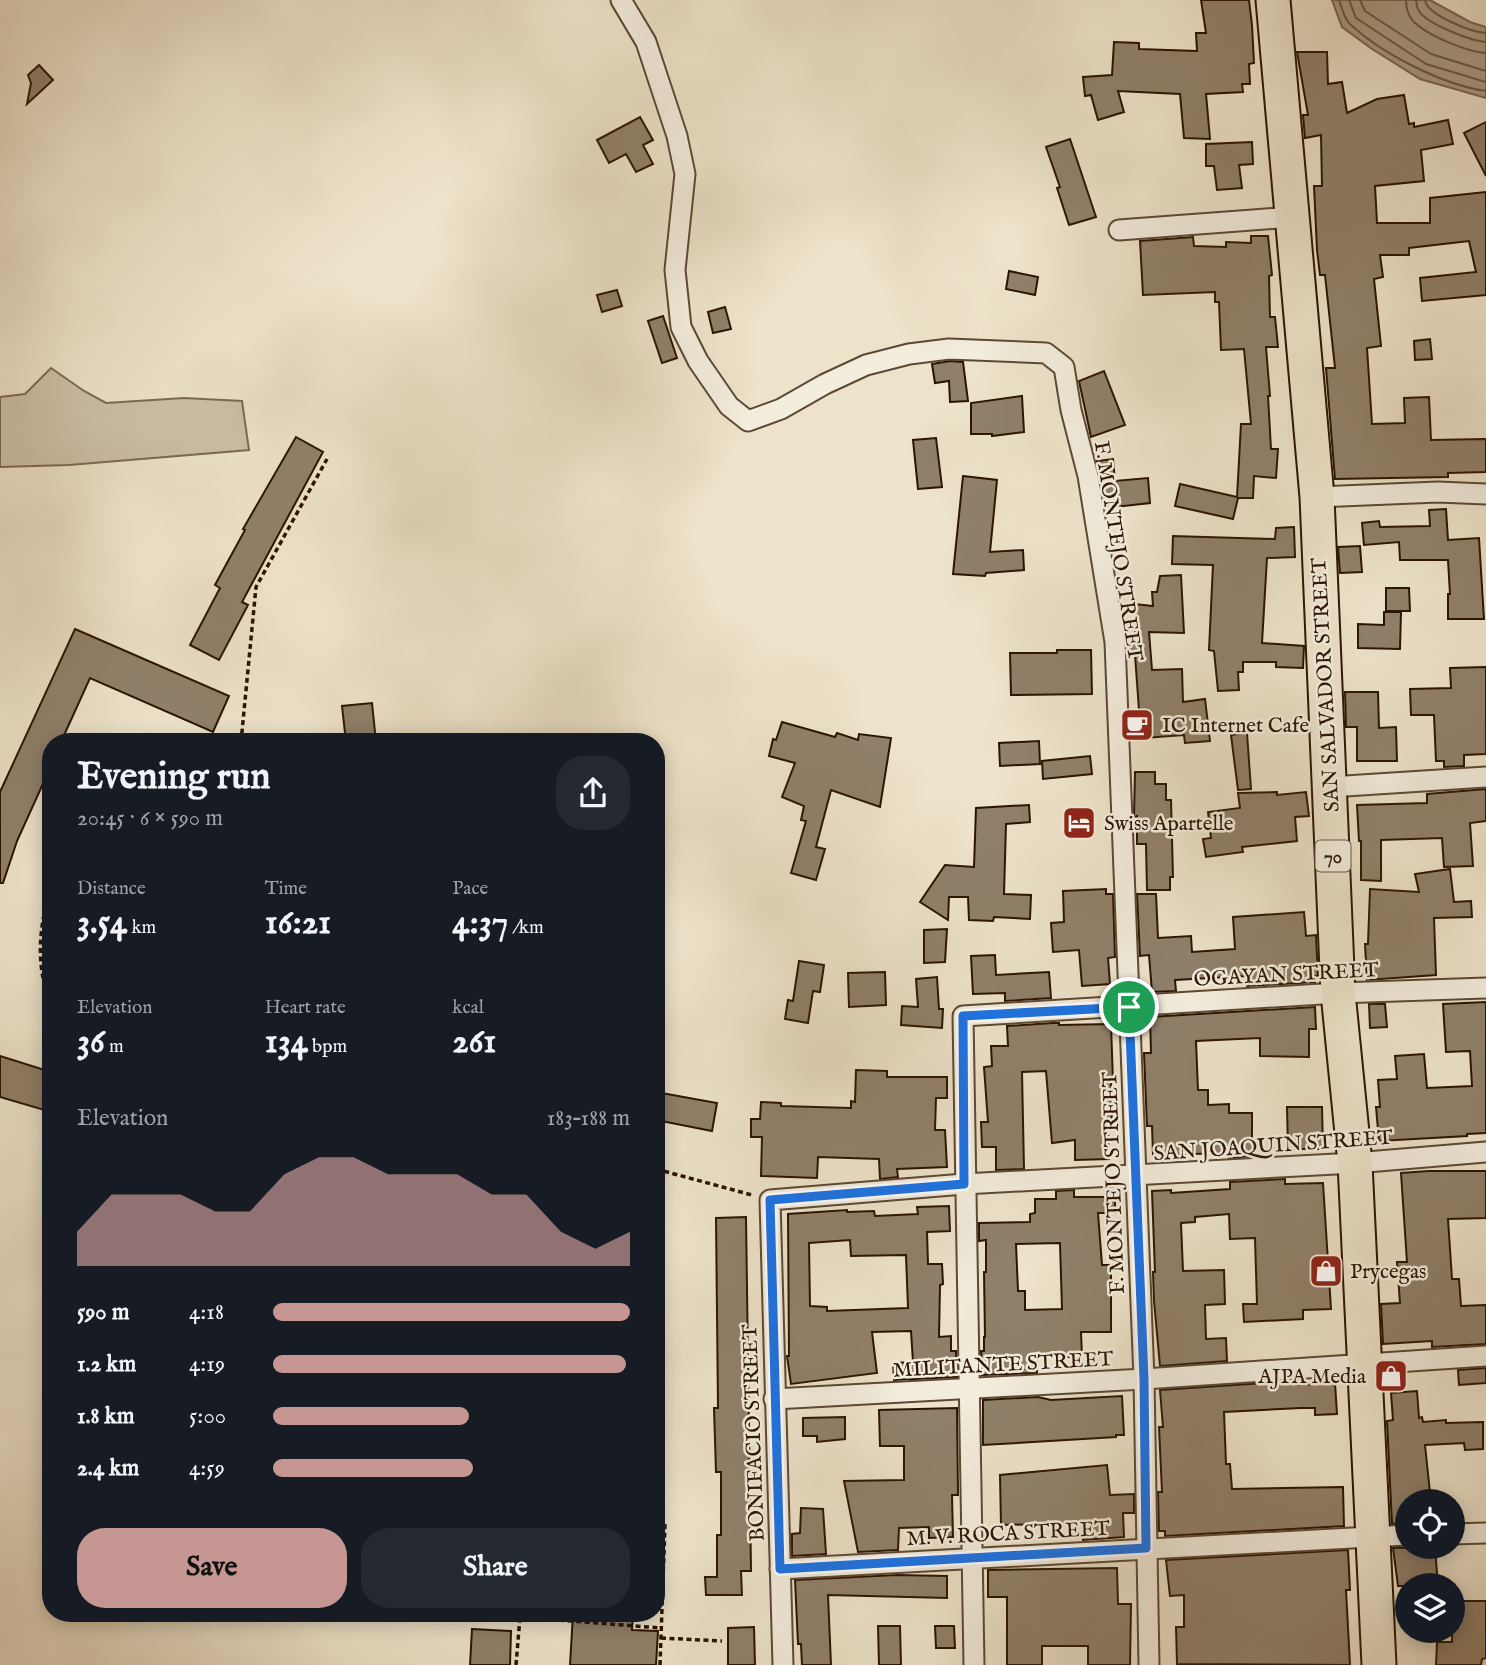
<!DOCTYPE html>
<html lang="en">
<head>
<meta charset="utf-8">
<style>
	:root { --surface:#171b24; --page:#242831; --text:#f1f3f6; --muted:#9ea1a6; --accent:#c59692 }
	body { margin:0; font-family:"IM FELL English",serif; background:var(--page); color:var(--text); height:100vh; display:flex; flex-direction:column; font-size:26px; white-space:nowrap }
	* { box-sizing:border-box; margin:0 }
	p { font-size:23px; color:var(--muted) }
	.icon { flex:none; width:38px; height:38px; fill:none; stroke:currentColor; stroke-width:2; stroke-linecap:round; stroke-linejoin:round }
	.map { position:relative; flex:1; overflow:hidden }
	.drawer { position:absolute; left:42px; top:733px; width:623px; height:889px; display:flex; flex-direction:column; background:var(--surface); border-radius:28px; box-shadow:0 4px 18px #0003 }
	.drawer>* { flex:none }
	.fabs { position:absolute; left:1395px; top:1489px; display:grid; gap:14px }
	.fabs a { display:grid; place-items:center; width:70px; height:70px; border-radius:50%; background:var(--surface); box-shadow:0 4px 18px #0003; font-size:35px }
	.pin { position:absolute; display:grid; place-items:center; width:60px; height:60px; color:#fff; margin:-30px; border:4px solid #fff; border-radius:50%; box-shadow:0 2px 7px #0007 }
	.round { display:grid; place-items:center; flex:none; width:74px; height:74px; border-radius:28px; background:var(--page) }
	.overview { display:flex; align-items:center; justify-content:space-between; height:119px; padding:0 35px }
	h1 { font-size:38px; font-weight:700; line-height:52px }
	.stats { display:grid; grid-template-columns:repeat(3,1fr); gap:10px; height:119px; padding:7px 35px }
	.stats div { display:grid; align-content:center }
	.stats b { font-size:35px; font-weight:700 }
	.stats small { font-size:19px; font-weight:400 }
	.stats p { font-size:19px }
	.chart { height:196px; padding:14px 35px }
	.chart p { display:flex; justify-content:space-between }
	.chart svg { width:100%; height:126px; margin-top:7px; fill:var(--accent); opacity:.7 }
	.button { display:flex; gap:14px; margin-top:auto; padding:14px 35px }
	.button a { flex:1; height:80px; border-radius:28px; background:var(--accent); color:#111; font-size:28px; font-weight:700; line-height:80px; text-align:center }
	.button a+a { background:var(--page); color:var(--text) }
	ul { padding:0 35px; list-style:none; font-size:23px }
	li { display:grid; grid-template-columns:112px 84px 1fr; align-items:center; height:52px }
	li i { height:18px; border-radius:9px; background:var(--accent) }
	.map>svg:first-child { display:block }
</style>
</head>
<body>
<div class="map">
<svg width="1486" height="1665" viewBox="0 0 1486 1665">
	<rect width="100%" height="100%" fill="#ede3ca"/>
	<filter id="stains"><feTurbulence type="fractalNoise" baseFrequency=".00286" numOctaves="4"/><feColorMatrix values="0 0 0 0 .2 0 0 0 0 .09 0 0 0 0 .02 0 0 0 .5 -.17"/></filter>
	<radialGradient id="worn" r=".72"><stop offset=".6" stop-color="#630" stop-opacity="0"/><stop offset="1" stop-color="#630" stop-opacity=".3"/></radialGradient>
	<path fill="#ccc0a8" stroke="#7c6a55" stroke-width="2" d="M51 368 84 391 106 403 184 398 242 401 249 450 69 465 0 467V397L25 394Z"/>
	<path fill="#ab9d86" stroke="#786651" stroke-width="2" d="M1332 0H1430L1470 22 1486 27V98L1420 79 1372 49 1342 27Z"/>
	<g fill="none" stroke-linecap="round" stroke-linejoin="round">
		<g stroke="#6b5844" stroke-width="2">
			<path d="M1339 0C1342 8 1344 19 1350 24 1382 54 1443 85 1486 91"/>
			<path d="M1349 0 1356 18 1426 64 1486 82"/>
			<path d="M1360 0 1365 11 1431 54 1486 71"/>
			<path d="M1406 0C1406 8 1408 15 1413 21 1426 35 1467 52 1486 53"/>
			<path d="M1416 0C1417 5 1416 7 1419 11 1427 24 1471 41 1486 42"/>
			<path d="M1425 0C1427 15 1471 32 1486 33"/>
		</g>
	</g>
	<g fill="#90806a" stroke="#2b1402" stroke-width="2" fill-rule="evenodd">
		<path d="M1201 0H1249L1252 25 1254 63 1249 64 1250 84H1242L1243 92 1206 94 1210 139 1184 138 1180 94 1118 91 1124 112 1098 120 1091 95 1085 96 1083 77 1112 75 1114 42 1139 43V49L1197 51 1196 33H1206Z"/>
		<path d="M1297 52H1327L1328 84 1342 82 1347 113 1377 99 1404 95 1409 124 1414 123V127L1448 120 1453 144 1421 150 1424 181 1375 186 1377 223H1430V198L1486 192V295L1422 301 1420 278 1476 272 1469 241 1409 248V255H1380L1383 277 1374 279 1381 346 1367 348 1372 424 1405 423 1404 398 1429 397 1431 440 1486 439V472L1448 473V477L1335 479 1326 368H1335L1325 275H1320L1317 250 1314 186H1322L1321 135 1305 138 1303 115H1308Z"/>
		<path d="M39 65 53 80 27 104 31 83 28 75Z"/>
		<path d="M640 117 653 140 643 145 653 164 636 172 626 154 609 163 597 140Z"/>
		<path d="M1486 122V176L1464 133Z"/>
		<path d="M1070 139 1096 217 1069 225 1057 188 1060 187 1046 147Z"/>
		<path d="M1252 142 1253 164 1239 165 1242 188 1217 190 1214 166H1206V144Z"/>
		<path d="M1251 236H1268L1272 275 1269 276 1270 317H1275L1278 347H1266L1270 396H1268L1271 449H1278L1276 478 1254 476 1253 498H1238L1233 519 1175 506 1180 484 1237 497 1241 424H1251L1244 349 1221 350 1219 302H1215V292L1143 295 1140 241 1193 237 1194 246 1226 247V242L1251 243Z"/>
		<path d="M1009 271 1038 277 1035 295 1006 289Z"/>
		<path d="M617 290 622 306 602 312 597 295Z"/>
		<path d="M725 307 731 329 713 333 708 312Z"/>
		<path d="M663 316 677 358 662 363 648 321Z"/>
		<path d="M1430 339 1432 359 1415 360 1414 341Z"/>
		<path d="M950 361 963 362 968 401 950 402 949 381 935 383 932 364Z"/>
		<path d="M1104 371 1125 425 1091 437 1079 381Z"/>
		<path d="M1022 396 1024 432 992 436V434H971V403Z"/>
		<path d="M296 437 323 452 242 602 248 605 219 660 190 645 220 588 215 585 245 530 243 529Z"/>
		<path d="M936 438 942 487 918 489 913 440Z"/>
		<path d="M1113 459 1115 481 1148 478 1150 503 1106 508 1097 461Z"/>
		<path d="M963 476 997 480 990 552 1023 550 1024 570 986 573 985 576 953 574Z"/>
		<path d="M1446 509 1448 540 1479 538 1484 619H1448V594H1450L1448 560H1400L1399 542 1364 545 1362 523 1379 521 1380 527 1430 526 1429 510Z"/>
		<path d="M1294 527 1295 557 1267 558 1262 643 1304 646 1303 668 1276 667V662H1243V672H1238L1239 690 1218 691 1214 651 1209 650 1213 565 1172 564 1173 536 1275 539 1276 528Z"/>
		<path d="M1360 546 1362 572 1340 573 1338 547Z"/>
		<path d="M1181 575 1184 633 1149 632 1152 670 1182 669 1183 702 1205 699 1210 741 1185 743 1184 735 1131 739 1130 711 1139 710 1135 655H1129L1128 636H1135V604L1153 606 1152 592H1157L1160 576Z"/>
		<path d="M1386 588H1409L1410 611H1386Z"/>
		<path d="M1384 612H1401L1400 649 1358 648V624L1384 625Z"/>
		<path d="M75 629 229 696 213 732 90 678 61 742H51V766L17 841 3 883H0V792Z"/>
		<path d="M1057 650H1091L1092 694 1011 695 1010 653H1057Z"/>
		<path d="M1486 667V754L1464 755V766L1444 767V761H1436L1434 715H1411L1410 689 1451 688 1450 668Z"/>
		<path d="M1345 692H1378L1379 728 1396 727 1397 761H1357V727H1346Z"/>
		<path d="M372 703 376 742H346L342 706Z"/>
		<path d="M782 722 835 737 837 733 858 740 859 734 891 738 880 807 831 790 816 847 825 849 816 880 791 873 806 821 801 820 804 806 782 797 795 763 769 756 773 739 776 740Z"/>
		<path d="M1247 733 1251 789 1238 790 1231 735Z"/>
		<path d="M1039 741 1040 764 1000 766 999 743Z"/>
		<path d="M1090 756 1092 774 1043 779 1042 761Z"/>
		<path d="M1135 772H1155V784H1166V800H1171L1173 877H1170V890H1147L1146 844H1137V816L1134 817Z"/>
		<path d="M1486 789V821L1470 823 1473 866 1444 867 1442 838 1381 840V881L1361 880V841H1359L1357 805 1427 803V794Z"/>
		<path d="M1277 792V795L1306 792 1309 816 1295 817 1297 841 1242 847 1243 852 1206 857 1203 839 1211 838 1208 812 1240 808 1238 793Z"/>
		<path d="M1029 805 1030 822 1006 824 1004 894 1031 895 1030 919 994 917 993 921 969 920 968 897H949L948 920 920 902 945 865 974 867 976 808Z"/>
		<path d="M1450 869 1454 902 1471 901 1472 917 1434 918 1436 975 1367 980 1365 944H1368L1370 889 1419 892 1415 874Z"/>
		<path d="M1106 889V894H1113L1115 957 1108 958 1110 984 1082 986 1079 950 1053 952 1051 923 1064 922 1063 891Z"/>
		<path d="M1137 894H1156L1158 938 1191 936 1192 952 1235 949 1233 917 1304 912 1306 936 1316 935 1318 976H1315V982L1247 986 1246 976 1175 980 1176 991 1152 992 1149 955 1140 956Z"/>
		<path d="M947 929 945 962 924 963V930Z"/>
		<path d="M995 955 996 975 1049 972 1051 998 1005 1001V993L973 994 971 956Z"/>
		<path d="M799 961 824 965 820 992 813 991 808 1023 785 1019 788 1000 793 1001Z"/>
		<path d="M885 972 886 1005 849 1007 848 973Z"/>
		<path d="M937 977 939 1009H943L942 1028 901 1025 902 1006 918 1007 916 979Z"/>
		<path d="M1486 1002V1133L1467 1134V1136L1379 1141 1376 1107H1380L1378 1080 1397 1079 1395 1056 1424 1054 1427 1088 1472 1086 1470 1051 1446 1052 1443 1004Z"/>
		<path d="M1369 1004H1385L1387 1027 1370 1028Z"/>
		<path d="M1315 1007 1316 1029H1309V1057L1260 1056V1038L1196 1041 1198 1090H1208V1105L1229 1104V1113H1252V1156L1229 1158V1153L1153 1155 1152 1126H1147L1144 1053H1151L1150 1017Z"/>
		<path d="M1053 1023H1059V1025L1111 1024 1113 1082H1111L1112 1129 1108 1130 1109 1159 1075 1160V1140L1052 1143 1046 1071 1022 1072 1024 1169 996 1170V1147H982L981 1122H988L984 1067 992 1066 991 1046H1008L1007 1026Z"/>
		<path d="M0 1056 51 1072V1112L0 1097Z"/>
		<path d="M856 1070 887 1071V1077H947V1098H936L935 1130H945L947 1167 897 1169 898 1177 880 1179 879 1159 818 1157 817 1178 761 1176 762 1137H751V1119H760L761 1102 781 1103V1106L851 1108V1101L855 1102Z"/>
		<path d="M656 1092 717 1103 712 1131 656 1120Z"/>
		<path d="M1287 1107H1322L1323 1149H1288Z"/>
		<path d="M1429 1171H1486V1218L1448 1219 1452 1279H1459L1461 1306 1486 1305V1344L1432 1347V1341L1383 1344 1381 1304 1400 1303 1397 1262H1407L1401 1173Z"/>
		<path d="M1285 1179V1184L1323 1183 1331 1309 1303 1310V1319L1244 1322 1243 1304H1257L1255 1238 1230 1239 1229 1214 1195 1217V1222L1181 1223 1183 1271 1224 1270 1225 1304 1205 1305 1206 1339 1226 1338 1227 1361 1160 1366 1154 1301 1153 1272H1155L1152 1191 1171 1190V1193L1230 1189V1182Z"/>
		<path d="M1074 1190V1197H1115V1213H1098L1102 1265H1111V1332H1081L1082 1357H1037V1373L982 1375 981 1351H984V1337H985L984 1272H986V1240L979 1241V1223L1030 1222V1214L1035 1213V1199H1056V1191ZM1060 1243 1062 1309 1025 1310V1291H1018L1016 1244Z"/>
		<path d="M949 1206 950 1231 927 1232 928 1264H942L943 1284 940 1285 939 1337 951 1336V1351H956L957 1377 894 1380 893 1363 913 1362 911 1331 872 1332 877 1373 791 1384 787 1356H789L788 1214 847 1210V1212L874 1211 875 1216 918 1214 917 1207ZM850 1240 851 1256 906 1255 908 1308 827 1311V1307L810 1306 809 1243Z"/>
		<path d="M746 1217 751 1571H741L742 1595H706L705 1577H717V1535H721V1472H716L714 1408H718L716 1218Z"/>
		<path d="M1486 1368V1383L1459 1385 1458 1370Z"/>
		<path d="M1295 1381 1296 1385 1335 1383 1337 1414 1315 1415V1408H1301L1224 1412 1226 1464H1230L1232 1489 1343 1487 1344 1526 1165 1536V1531H1159L1158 1492H1162L1159 1427H1163L1160 1390Z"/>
		<path d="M1417 1391 1419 1418 1422 1417 1423 1422 1446 1420V1423L1483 1422V1449L1465 1450 1464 1443 1425 1445 1431 1502H1407V1523L1392 1524 1387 1421 1393 1420 1391 1393Z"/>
		<path d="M1122 1396 1124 1435H1116V1437L983 1445V1400L1038 1397 1051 1400Z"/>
		<path d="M957 1408 958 1495H952L953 1537 929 1538V1527L899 1528 898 1550 858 1552 844 1481 904 1480V1446H880L879 1410Z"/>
		<path d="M845 1417V1439L817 1442V1436H803V1418Z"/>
		<path d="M1107 1465 1110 1495 1134 1494V1513H1123L1124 1537 1083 1540 1082 1523 1001 1525 1000 1475Z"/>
		<path d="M801 1508 823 1509 826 1554 792 1556V1534L800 1533Z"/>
		<path d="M1435 1547 1438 1586H1398L1393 1548Z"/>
		<path d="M1348 1550 1350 1590H1346L1350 1665 1177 1664 1176 1627H1184V1595L1170 1596 1166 1560Z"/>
		<path d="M1117 1568 1118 1604H1131L1130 1665H1088V1646H1042V1665H1007V1597H988V1570Z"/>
		<path d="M897 1575 947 1576V1598L828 1595 831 1665H802L801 1644H798L795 1580Z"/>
		<path d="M1452 1601H1486V1658L1482 1659 1481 1665H1436L1437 1642H1452Z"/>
		<path d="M573 1614H633L632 1630 658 1631 656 1665H570Z"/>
		<path d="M878 1626H900L901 1665H879Z"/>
		<path d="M935 1626H954L955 1648H936Z"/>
		<path d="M754 1627 755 1665H728V1628Z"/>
		<path d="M472 1629 511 1631 510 1665H470Z"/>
	</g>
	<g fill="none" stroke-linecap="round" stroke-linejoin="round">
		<defs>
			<g id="minor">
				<path d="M621 0 646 42 677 136 685 174 675 270 681 327 698 361 729 406 748 421 781 409 825 384 866 365 909 354 949 349 1046 353 1064 367 1071 410 1088 476 1115 642 1144 1379 1149 1665"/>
				<path d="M1119 230 1292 217"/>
				<path d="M1317 497 1438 492 1486 494"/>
				<path d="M1330 787 1486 777"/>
				<path d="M774 1399 1144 1379 1486 1356"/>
				<path d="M1452 1534 1486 1533"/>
				<path d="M780 1569 1407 1535"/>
				<path d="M783 1665 770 1200 964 1184 1355 1163 1486 1152"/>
				<path d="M974 1665 963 1016 1338 993 1486 988"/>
			</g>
			<path id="trunk" d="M1273 0 1317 497 1338 993 1355 1163 1379 1665"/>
		</defs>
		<use href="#minor" stroke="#5c4834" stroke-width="23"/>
		<use href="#trunk" stroke="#2b1402" stroke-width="37"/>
		<g stroke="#2b1402" stroke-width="3.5" stroke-dasharray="5 3.5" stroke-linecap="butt">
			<path d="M242 738 253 742"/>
			<path d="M241 742 256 587 327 459"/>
			<path d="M51 881C40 929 34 959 51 1007"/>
			<path d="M41 951 51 944"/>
			<path d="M656 1169 752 1195"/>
			<path d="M483 1614 661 1628"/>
			<path d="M661 1638 722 1641"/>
			<path d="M516 1665 520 1617"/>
			<path d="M660 1665 665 1524"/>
		</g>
		<use href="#minor" stroke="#f3eddd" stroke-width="19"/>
		<use href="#trunk" stroke="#ede3ca" stroke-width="33"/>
	</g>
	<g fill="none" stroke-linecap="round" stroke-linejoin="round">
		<defs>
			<path id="route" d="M1129 1007 1144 1379 1146 1548 780 1569 770 1200 964 1184 963 1016Z"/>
		</defs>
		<use href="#route" stroke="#fff" stroke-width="14"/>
		<use href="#route" stroke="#1a73e8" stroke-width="9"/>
	</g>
	<defs>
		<symbol id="cafe-square" viewBox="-11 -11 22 22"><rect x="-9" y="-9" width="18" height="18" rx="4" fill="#8f2418" stroke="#f3eddd"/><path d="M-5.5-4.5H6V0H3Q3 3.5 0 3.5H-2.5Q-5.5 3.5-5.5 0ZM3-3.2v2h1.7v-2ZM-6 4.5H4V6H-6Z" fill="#fff"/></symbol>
		<symbol id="hotel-square" viewBox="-11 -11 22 22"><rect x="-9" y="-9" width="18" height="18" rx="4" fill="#8f2418" stroke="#f3eddd"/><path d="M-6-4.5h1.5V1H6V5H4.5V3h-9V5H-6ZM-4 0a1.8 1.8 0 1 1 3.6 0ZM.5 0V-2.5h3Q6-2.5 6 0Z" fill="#fff"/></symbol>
		<symbol id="shop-square" viewBox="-11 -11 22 22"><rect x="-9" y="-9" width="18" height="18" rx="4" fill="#8f2418" stroke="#f3eddd"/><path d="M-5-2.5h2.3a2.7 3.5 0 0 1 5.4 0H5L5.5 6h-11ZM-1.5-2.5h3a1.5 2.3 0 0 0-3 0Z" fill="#fff"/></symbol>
	</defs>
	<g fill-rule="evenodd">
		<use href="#cafe-square" x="1118" y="706" width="38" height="38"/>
		<use href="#hotel-square" x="1060" y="804" width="38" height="38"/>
		<use href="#shop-square" x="1307" y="1252" width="38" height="38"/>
		<use href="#shop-square" x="1372" y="1357" width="38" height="38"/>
	</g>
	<g text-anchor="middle" stroke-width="5" stroke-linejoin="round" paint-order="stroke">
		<rect fill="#f3eddd" stroke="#675544" stroke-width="2" x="1315.5" y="840.5" width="35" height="31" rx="5"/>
		<g font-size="19" font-weight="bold" fill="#2b1402">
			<text x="1333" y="863">70</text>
		</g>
		<g font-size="21" fill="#2b1402" stroke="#f3eddd">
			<text transform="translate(1119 551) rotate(81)" y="7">F. MONTEJO STREET</text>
			<text transform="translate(1325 685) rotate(-93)" y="7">SAN SALVADOR STREET</text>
			<text transform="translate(1286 974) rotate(-3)" y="7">OGAYAN STREET</text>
			<text transform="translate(1273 1145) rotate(-4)" y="7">SAN JOAQUIN STREET</text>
			<text transform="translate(1113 1183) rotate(-92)" y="7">F. MONTEJO STREET</text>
			<text transform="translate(1003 1364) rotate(-3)" y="7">MILITANTE STREET</text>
			<text transform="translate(753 1433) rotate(-92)" y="7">BONIFACIO STREET</text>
			<text transform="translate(1008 1533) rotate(-3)" y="7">M. V. ROCA STREET</text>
		</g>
		<g font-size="21" fill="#2b1402" stroke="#f3eddd" text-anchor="start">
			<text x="1162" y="732">IC Internet Cafe</text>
			<text x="1104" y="830">Swiss Apartelle</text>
			<text x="1350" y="1278">Prycegas</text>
			<text x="1366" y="1383" text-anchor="end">AJPA Media</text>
		</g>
	</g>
	<rect width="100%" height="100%" filter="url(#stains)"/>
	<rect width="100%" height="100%" fill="url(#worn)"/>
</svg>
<div class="fabs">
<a><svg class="icon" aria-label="locate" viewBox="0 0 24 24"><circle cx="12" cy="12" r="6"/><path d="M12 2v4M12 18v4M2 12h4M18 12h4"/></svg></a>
<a><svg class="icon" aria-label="layers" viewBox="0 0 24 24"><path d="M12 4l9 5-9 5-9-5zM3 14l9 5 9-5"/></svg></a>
</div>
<div class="pin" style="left:1129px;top:1007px;background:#1e9e55"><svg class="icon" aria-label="arrive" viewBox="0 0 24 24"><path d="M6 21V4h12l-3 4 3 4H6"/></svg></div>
<section class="drawer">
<div class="overview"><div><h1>Evening run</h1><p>20:45 · 6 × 590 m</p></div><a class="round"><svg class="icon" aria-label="share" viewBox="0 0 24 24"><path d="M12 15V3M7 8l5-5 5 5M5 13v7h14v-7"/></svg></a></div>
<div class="stats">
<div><p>Distance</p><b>3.54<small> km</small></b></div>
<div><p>Time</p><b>16:21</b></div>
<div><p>Pace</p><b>4:37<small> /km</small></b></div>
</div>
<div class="stats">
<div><p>Elevation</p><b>36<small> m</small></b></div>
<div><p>Heart rate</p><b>134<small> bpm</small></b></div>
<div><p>kcal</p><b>261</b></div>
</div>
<div class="chart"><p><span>Elevation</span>183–188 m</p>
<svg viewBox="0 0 160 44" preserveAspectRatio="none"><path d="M0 44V32L10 19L20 19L30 19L40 25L50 25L60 12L70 6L80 6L90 12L100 12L110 12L120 19L130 19L140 32L150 38L160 32V44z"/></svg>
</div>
<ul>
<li><b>590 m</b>4:18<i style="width:100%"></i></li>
<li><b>1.2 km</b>4:19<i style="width:99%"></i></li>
<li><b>1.8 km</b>5:00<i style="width:55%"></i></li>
<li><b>2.4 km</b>4:59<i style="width:56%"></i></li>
</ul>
<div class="button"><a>Save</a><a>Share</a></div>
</section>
</div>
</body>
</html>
